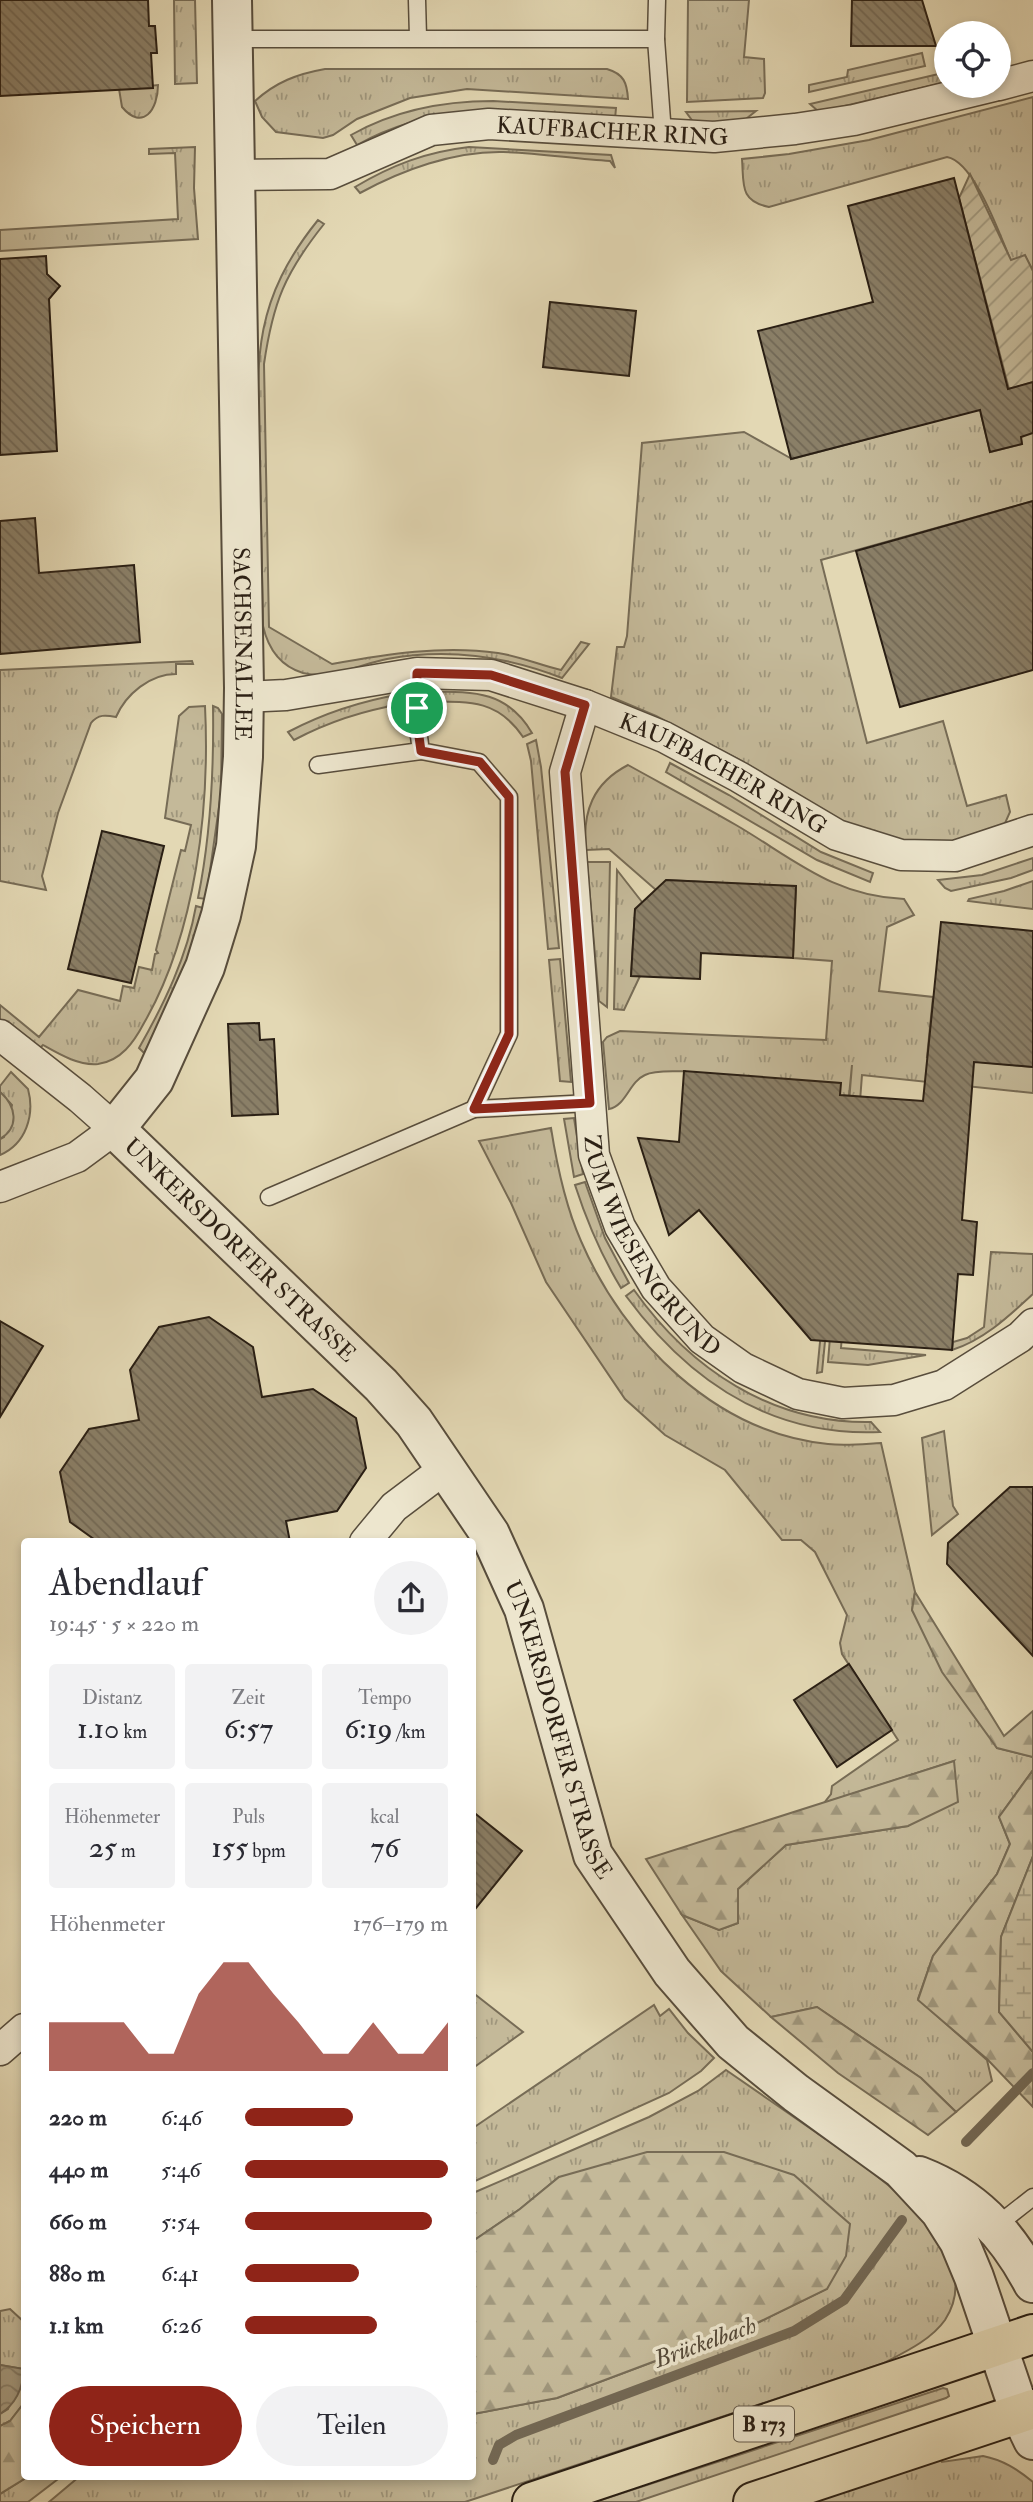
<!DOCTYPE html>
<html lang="de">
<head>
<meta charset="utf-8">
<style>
	:root { --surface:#fff; --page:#f2f2f3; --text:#2b2b33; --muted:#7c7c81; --accent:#8f2418 }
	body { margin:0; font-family:"IM FELL Double Pica",serif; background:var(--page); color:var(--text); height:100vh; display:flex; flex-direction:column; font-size:26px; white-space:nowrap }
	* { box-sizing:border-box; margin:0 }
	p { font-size:23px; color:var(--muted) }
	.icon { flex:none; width:38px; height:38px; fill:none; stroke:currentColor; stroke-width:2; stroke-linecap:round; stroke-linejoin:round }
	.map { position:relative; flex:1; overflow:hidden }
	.drawer { position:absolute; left:21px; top:1538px; width:455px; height:942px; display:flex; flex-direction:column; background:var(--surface); border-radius:7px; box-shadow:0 4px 10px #0003 }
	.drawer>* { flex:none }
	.tools { position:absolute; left:934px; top:21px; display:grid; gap:14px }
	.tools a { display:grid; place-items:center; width:77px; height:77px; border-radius:50%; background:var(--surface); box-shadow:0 4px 10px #0003; font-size:35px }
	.pin { position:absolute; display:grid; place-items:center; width:60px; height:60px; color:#fff; margin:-30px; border:4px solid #fff; border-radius:50%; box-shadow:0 2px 7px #0007 }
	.round { display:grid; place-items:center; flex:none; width:74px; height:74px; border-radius:37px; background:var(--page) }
	.summary { display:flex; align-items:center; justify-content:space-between; height:119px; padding:0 28px }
	h1 { font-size:38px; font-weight:600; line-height:52px }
	.metrics { display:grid; grid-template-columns:repeat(3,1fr); gap:10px; height:119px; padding:7px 28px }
	.metrics div { display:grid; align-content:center; border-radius:7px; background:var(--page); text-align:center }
	.metrics b { font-size:30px; font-weight:600 }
	.metrics small { font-size:19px; font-weight:400 }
	.metrics p { font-size:19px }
	.chart { height:196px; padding:14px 28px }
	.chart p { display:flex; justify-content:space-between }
	.chart svg { width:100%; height:126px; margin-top:7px; fill:var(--accent); opacity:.7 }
	.cta { display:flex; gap:14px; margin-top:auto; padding:14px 28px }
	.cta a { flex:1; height:80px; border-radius:42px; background:var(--accent); color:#fff; font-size:28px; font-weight:600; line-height:80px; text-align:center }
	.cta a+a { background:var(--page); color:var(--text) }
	ul { padding:0 28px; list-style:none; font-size:23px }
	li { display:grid; grid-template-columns:112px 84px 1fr; align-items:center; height:52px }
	li i { height:18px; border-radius:9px; background:var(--accent) }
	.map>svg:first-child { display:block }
</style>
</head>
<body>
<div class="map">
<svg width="1033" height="2502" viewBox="0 0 1033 2502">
	<defs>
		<pattern id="grass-tufts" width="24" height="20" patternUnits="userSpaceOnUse" patternTransform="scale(1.75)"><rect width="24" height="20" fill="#c4b999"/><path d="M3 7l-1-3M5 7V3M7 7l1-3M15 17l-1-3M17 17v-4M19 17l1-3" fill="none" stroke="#9f967c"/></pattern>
		<pattern id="forest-firs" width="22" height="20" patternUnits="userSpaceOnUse" patternTransform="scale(1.75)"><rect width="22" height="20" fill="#c4b999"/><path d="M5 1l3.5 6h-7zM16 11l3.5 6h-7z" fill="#9f967c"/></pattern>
		<pattern id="wetland-marsh" width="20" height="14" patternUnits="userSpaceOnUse" patternTransform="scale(1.75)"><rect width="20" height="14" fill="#c4b999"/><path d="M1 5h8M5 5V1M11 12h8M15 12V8" fill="none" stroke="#9f967c"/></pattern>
		<pattern id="garden-furrows" width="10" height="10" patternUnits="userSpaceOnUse" patternTransform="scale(1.75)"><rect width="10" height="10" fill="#c4b999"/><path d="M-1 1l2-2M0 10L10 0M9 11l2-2" fill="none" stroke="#9f967c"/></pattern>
		<pattern id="water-waves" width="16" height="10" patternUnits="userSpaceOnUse" patternTransform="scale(1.75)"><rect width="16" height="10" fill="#a4997e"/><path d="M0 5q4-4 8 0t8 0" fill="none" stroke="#867c66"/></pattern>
		<pattern id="building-back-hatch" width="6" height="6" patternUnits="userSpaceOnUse" patternTransform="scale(1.75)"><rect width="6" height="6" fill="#8a7f67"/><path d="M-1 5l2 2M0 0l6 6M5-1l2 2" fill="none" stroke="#716754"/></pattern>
	</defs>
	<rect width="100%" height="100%" fill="#e3d8b4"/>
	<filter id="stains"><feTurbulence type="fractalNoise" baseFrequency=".00286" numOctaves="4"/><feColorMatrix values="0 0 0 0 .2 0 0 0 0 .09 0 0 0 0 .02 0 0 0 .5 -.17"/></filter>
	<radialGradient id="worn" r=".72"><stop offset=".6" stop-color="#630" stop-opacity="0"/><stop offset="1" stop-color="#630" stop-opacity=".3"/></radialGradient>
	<g fill="url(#grass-tufts)" stroke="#776c56" stroke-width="2" fill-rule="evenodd">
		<path d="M174 0H195L197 83 175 84Z"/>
		<path d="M688 0H749L744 57 764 59 765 93 763 98 687 102Z"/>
		<path d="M922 53 925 66 809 92V85L847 77 848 70Z"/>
		<path d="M325 69H607C624 74 627 83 628 99L467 89 410 98 357 119 333 135 323 138 276 132 262 117 255 101C276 82 297 74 325 69Z"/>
		<path d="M947 72V82L819 112 810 104Z"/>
		<path d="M158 85C158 109 143 132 122 107L119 89Z"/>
		<path d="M1033 97V271L1025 256 1011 261C1000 236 975 162 947 157L769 207C739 201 744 184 742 159L789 154 869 140Z"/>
		<path d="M493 101 616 108 615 119C522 112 443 97 357 145L351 135C395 110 443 101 493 101Z"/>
		<path d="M756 111 742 122 694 123 686 112Z"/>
		<path d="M195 147 194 188 198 239 0 251V230L178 219 175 153 149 154V149Z"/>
		<path d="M469 147 611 155 615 168 610 161C575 159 539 153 503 152 454 151 402 170 360 193L355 187C392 165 426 152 469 147Z"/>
		<path d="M318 220 324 224C285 273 273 302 264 364L269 627 332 664C387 654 443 645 498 653 519 656 540 665 561 670L581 642 589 644 562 678C506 656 447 648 387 659 361 664 329 680 303 673 280 666 268 648 263 626 262 575 261 523 260 472 257 367 248 307 318 220Z"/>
		<path d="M1011 401 1030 433H1033V501L821 560 867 743 943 721 967 806 1006 795 1010 812 1002 830 954 843 892 841 839 821 742 761 656 716 611 697 617 647H624L627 636 642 443 744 432 792 459ZM1013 406 1022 444 990 452 981 414Z"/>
		<path d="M192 661 193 664H176V674C150 674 126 694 116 717 106 715 98 714 91 723L58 813 42 876 46 890 0 881V670Z"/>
		<path d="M432 692C475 691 508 692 532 733L523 737C499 701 471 701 432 702Z"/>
		<path d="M402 694 403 704C365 710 328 722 294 740L288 732C324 713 361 701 402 694Z"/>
		<path d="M205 706C210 808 196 933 144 1023 134 1042 121 1061 98 1064 79 1066 59 1054 43 1045L39 1049 0 1020V1005L39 1037 78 990 120 1001 123 986 134 988 139 967 152 970 155 954 158 953 156 950 181 850 185 851 191 825 165 818 179 716 189 707Z"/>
		<path d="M213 706 218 708 222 714 221 793 206 899 198 898C211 834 214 771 213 706Z"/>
		<path d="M536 740 541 767 559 948 548 949 531 761 527 744Z"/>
		<path d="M670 763 729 795 821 852 873 873 870 882 817 860 666 772Z"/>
		<path d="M628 765C664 785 700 804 736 825 794 859 833 896 904 899L914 915 887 927 879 991 933 997 927 1057 1033 1067V1093L862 1075 841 1348 926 1355 868 1365 828 1362 852 1065 822 1372 817 1373 824 1301 685 1071C673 1072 655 1070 645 1075 629 1082 626 1106 609 1109L603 1042 607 1037 620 1031 826 1040 832 961 793 958 796 887 668 880 656 890 609 849 586 850C582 812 593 783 628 765Z"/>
		<path d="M1033 858V870L1011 878 951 891 945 888 938 880 982 875Z"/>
		<path d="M587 862H610L607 1007 599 1001Z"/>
		<path d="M617 870 642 902V912H635L631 975 640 976 624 1010 614 1009Z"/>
		<path d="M1033 881V909L968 901 969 899 1004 891Z"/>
		<path d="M196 906 203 908C192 959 171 1008 144 1053L139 1048C164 1004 187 957 196 906Z"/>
		<path d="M560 959 571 1082 560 1081 549 960Z"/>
		<path d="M11 1072 28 1089C35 1115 26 1144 0 1155V1139L4 1137 12 1105 0 1092V1086Z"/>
		<path d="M574 1118 583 1174 574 1177 564 1119Z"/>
		<path d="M551 1128C557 1166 565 1205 581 1241 624 1341 716 1433 828 1444 846 1446 863 1444 881 1443L915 1592 912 1610 997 1748 1033 1757V1770L999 1817 1010 1844 997 1874 933 1956 918 1999 987 2060 992 2081 956 2112 921 2078 817 2007 771 2017 721 1971 682 1915 719 1930 738 1923V1889L786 1845 908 1826 954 1761 824 1803 831 1794 832 1786 898 1740 842 1654 840 1643 847 1615 815 1552 801 1540H782L725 1470 665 1435 625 1399 546 1282 511 1203 479 1141Z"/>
		<path d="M585 1182 605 1238 629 1283 621 1288C601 1255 587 1222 575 1185Z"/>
		<path d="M991 1252 1033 1254V1294C1009 1316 984 1340 952 1350L953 1342 967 1338 984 1327Z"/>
		<path d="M634 1290C690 1369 772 1424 871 1422L880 1432C771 1437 688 1380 626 1296Z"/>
		<path d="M944 1431 953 1506 958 1514 932 1535 922 1438Z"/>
		<path d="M472 1992 523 2032 473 2068H472Z"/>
		<path d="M654 2005 660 2016 669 2009 688 2033 714 2058 701 2071 669 2093 473 2182V2128Z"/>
		<path d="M726 2070C755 2090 785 2111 814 2131 864 2166 993 2246 945 2320 931 2340 905 2352 884 2363L465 2502H49L80 2476H472L473 2414 557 2398 759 2322 826 2289 559 2177 520 2209 473 2241V2193L649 2117 698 2091Z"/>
		<path d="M10 2309 24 2322V2403L10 2421 0 2426V2414L8 2409 23 2369 0 2365V2311Z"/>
		<path d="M943 2388 947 2389 949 2396 946 2398 636 2502H595Z"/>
		<path d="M983 2456C1003 2460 1017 2469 1033 2482V2502H813L941 2459 942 2462Z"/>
		<path d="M29 2476H62L28 2502H0V2494Z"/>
	</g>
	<g fill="url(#forest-firs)" stroke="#776c56" stroke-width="2">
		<path d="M915 1592 1004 1736 1033 1711V1757L997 1748 942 1672 912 1610Z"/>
		<path d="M954 1761 958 1802 908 1826 786 1845 738 1889V1923L719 1930 682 1915 646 1859Z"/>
		<path d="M1033 1770V1856L1001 1937 999 2012 1033 2052V2107L987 2059 918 2000 933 1956 997 1874 1010 1844 999 1817Z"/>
		<path d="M817 2007 921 2078 956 2112 928 2135 838 2073 771 2017Z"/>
		<path d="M647 2152H724L794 2175 850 2224 846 2256 827 2289 759 2322 557 2398 473 2414V2241L520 2209 559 2177Z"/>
		<path d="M24 2403V2476H29L0 2494V2426L10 2421Z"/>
	</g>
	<path fill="url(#wetland-marsh)" stroke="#776c56" stroke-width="2" d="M1033 1856V2052L999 2012 1001 1937Z"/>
	<path fill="#c4b999" stroke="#776c56" stroke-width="2" d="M0 1092C16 1106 20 1127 0 1139Z"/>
	<path fill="url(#garden-furrows)" stroke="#776c56" stroke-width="2" d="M970 174 1011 260 1025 255 1033 271V382L1009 389 959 198Z"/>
	<path fill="url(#water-waves)" stroke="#736854" stroke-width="2" d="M0 2365 24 2369C23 2387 16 2404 0 2414Z"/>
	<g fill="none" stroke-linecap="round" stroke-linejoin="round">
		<g stroke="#736854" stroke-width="10">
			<path d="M966 2142 1033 2073"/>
			<path d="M493 2460 499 2445 516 2435 794 2331 844 2300 902 2220"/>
		</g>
	</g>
	<g fill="url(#building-back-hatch)" stroke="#2a1f14" stroke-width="2">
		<path d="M0 0H148L149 26H155L157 53H151L153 88 0 96Z"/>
		<path d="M852 0H922L936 46H851Z"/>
		<path d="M954 178 1008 389 1033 382V433L1021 437 1022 444 990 452 980 410 791 459 758 331 873 302 848 206Z"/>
		<path d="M46 256 47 274 60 286 49 299 57 451 0 455V259Z"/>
		<path d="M550 302 636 311 629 376 543 367Z"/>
		<path d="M1033 501V670L900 707 856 551Z"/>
		<path d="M35 518 39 573 134 565 140 642 0 654V521Z"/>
		<path d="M102 831 164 846 131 983 68 969Z"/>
		<path d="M666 880 796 886 793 958 701 953 700 979 631 976 635 909Z"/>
		<path d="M941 922 1033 931V1067L974 1062 962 1220 977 1222 973 1275 958 1274 952 1350 811 1340 699 1210 669 1235 638 1138 679 1142 684 1071 841 1083 840 1095 923 1101Z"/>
		<path d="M259 1023 260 1040 274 1039 278 1114 232 1116 228 1024Z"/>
		<path d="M209 1317 253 1347 262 1397 313 1389 356 1418 366 1468 337 1511 286 1521 290 1542H98L70 1522 60 1472 89 1429 139 1420 130 1370 159 1327Z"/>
		<path d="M0 1321 43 1346 0 1417Z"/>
		<path d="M1010 1487H1033V1656L947 1564 948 1543Z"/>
		<path d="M849 1664 892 1730 837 1767 794 1700Z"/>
		<path d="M472 1811 522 1851 472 1913Z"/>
	</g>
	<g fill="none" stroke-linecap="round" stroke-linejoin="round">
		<defs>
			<g id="service">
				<path d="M417 0 418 37"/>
				<path d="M657 0 656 39 663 134"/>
				<path d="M232 39H656"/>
				<path d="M417 673 416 715 421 751 479 762 509 797V1034L474 1109"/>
				<path d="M318 765 421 751"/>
				<path d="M269 1197 474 1109 590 1103"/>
				<path d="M996 2226 1033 2197"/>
			</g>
			<g id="minor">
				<path d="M999 85 1033 76"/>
				<path id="s1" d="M235 175 330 174 431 130 489 124 714 137 795 129 854 120 994 86"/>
				<path id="s2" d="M244 697 286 695 417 673 491 675 585 705 664 737 739 777 837 835 901 855 955 856 1033 830"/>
				<path id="s3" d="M585 705 565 772 594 1155 620 1227 656 1288 702 1339 743 1368 798 1394 843 1403 894 1400 944 1385 1020 1337 1033 1324"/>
				<path d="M0 1035 80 1098 115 1129 77 1157 0 1187"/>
				<path d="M365 1542 394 1507 447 1467"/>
				<path d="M0 2050 24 2029"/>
			</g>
			<g id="tertiary">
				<path id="s4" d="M232 0 244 688 243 757 236 846 221 915 205 967 154 1080 115 1129 381 1385 414 1422 490 1534 524 1609 593 1855 672 1972 733 2042 796 2093 901 2169 940 2211 959 2241 974 2277 1020 2413 1033 2440"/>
				<path d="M919 2176C973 2197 1006 2232 1033 2283"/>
			</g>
			<g id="primary">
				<path d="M532 2502 1033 2334"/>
				<path d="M753 2502 1033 2409"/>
			</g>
		</defs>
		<use href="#service" stroke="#584d3c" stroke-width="19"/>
		<use href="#minor" stroke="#584d3c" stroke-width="33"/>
		<use href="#tertiary" stroke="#584d3c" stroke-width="42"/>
		<use href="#primary" stroke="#2a1f14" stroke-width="42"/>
		<use href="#service" stroke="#ede6ce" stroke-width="16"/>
		<use href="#minor" stroke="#ede6ce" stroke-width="30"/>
		<use href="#tertiary" stroke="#ede6ce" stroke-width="38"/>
		<use href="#primary" stroke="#e3d8b4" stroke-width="38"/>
	</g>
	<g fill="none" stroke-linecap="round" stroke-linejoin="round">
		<defs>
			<path id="route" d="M417 673 491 675 585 705 565 772 590 1103 474 1109 509 1034V797L480 762 421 751 416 715Z"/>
		</defs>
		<use href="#route" stroke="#fff" stroke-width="14"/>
		<use href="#route" stroke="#8f2418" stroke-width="9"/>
	</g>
	<g text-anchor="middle" stroke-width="7" stroke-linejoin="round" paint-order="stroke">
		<rect fill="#ede6ce" stroke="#645b4c" stroke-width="2" x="734" y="2406.5" width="60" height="35" rx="5"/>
		<g font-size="21" font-weight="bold" fill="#2a1f14">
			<text x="764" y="2431">B 173</text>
		</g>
		<g font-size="23" fill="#2a1f14" stroke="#ede6ce">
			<text dy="8" stroke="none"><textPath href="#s1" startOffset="387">KAUFBACHER RING</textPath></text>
			<text dy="8" stroke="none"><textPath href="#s4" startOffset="644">SACHSENALLEE</textPath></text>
			<text dy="8" stroke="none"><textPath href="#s2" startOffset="502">KAUFBACHER RING</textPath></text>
			<text dy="8" stroke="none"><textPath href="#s3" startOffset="562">ZUM WIESENGRUND</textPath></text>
			<text dy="8" stroke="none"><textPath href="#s4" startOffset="1332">UNKERSDORFER STRASSE</textPath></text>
			<text dy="8" stroke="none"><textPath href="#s4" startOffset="1920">UNKERSDORFER STRASSE</textPath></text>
		</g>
		<g font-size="24" font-style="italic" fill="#554a39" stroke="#ede6ce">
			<text transform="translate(705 2342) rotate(-20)" y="8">Brückelbach</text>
		</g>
	</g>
	<rect width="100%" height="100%" filter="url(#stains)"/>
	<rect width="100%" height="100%" fill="url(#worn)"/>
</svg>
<div class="tools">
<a><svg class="icon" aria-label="locate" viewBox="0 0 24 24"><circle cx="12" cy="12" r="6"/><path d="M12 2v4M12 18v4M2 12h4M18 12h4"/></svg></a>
</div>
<div class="pin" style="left:417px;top:708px;background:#1e9e55"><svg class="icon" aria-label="arrive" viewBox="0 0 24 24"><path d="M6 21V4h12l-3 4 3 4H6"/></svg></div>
<section class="drawer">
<div class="summary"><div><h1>Abendlauf</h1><p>19:45 · 5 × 220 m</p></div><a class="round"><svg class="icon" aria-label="share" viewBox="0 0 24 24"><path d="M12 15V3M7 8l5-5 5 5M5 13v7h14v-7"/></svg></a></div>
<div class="metrics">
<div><p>Distanz</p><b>1.10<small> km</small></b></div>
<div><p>Zeit</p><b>6:57</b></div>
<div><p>Tempo</p><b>6:19<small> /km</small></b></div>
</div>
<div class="metrics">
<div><p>Höhenmeter</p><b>25<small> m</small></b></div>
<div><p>Puls</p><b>155<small> bpm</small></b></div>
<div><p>kcal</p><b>76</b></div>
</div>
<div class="chart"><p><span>Höhenmeter</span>176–179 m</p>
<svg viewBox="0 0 160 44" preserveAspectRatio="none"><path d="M0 44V27L10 27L20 27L30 27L40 38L50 38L60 17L70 6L80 6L90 17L100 27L110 38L120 38L130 27L140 38L150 38L160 27V44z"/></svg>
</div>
<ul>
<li><b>220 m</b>6:46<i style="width:53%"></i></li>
<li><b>440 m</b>5:46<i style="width:100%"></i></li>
<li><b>660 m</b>5:54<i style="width:92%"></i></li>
<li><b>880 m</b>6:41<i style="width:56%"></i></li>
<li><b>1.1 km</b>6:26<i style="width:65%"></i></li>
</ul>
<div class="cta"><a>Speichern</a><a>Teilen</a></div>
</section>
</div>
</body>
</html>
